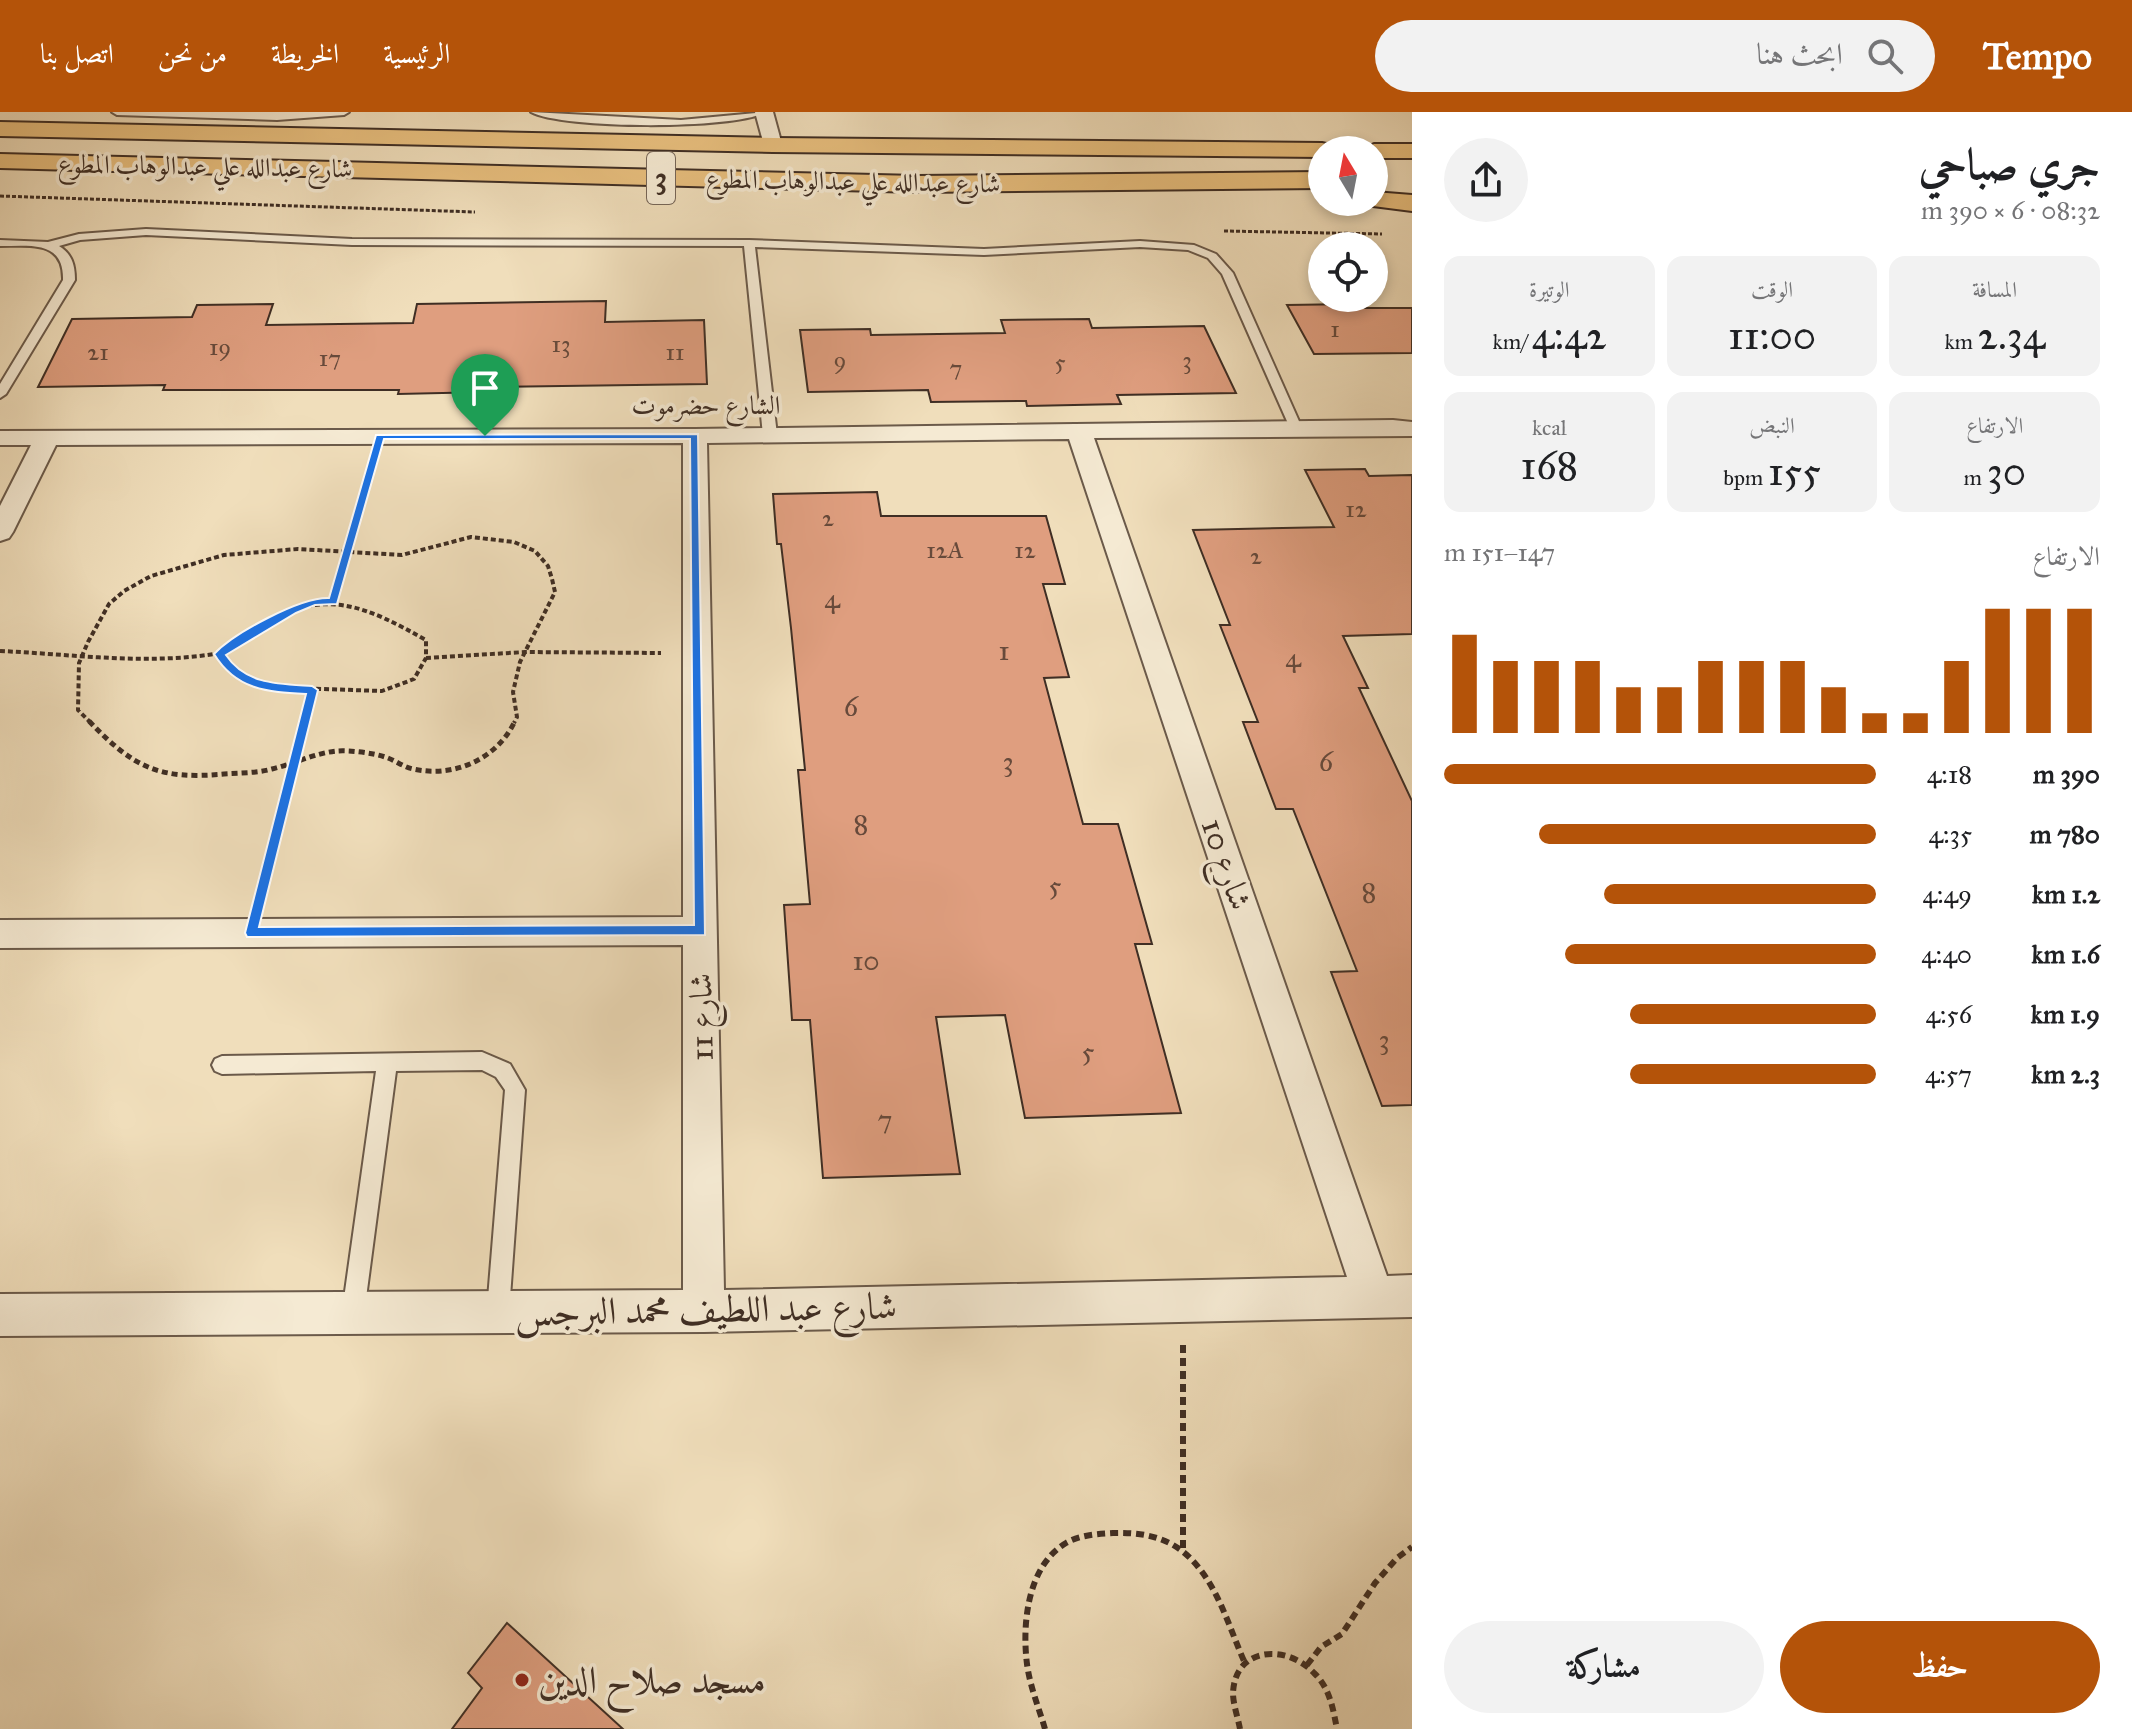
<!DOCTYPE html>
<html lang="ar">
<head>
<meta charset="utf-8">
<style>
	:root { --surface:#fff; --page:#f2f2f2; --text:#202124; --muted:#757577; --accent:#b45309 }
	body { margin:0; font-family:"IM FELL Great Primer",Amiri,serif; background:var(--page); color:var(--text); direction:rtl; height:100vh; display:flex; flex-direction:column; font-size:30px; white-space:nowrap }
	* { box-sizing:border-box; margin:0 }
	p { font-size:26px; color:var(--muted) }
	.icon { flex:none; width:44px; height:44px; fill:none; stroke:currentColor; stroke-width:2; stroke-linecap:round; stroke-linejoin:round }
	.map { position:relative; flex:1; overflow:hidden; direction:ltr }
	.drawer { display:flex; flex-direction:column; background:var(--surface); width:720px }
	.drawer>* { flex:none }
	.needle { width:52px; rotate:350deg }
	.tools { position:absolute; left:1308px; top:24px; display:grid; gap:16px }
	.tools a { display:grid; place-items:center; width:80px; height:80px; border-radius:50%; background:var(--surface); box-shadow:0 4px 12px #0003; font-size:40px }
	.pin { position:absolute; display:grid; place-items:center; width:68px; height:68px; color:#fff; margin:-82px -34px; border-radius:50% 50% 50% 0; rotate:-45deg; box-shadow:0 0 8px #0007 }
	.pin .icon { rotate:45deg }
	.round { display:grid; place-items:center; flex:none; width:84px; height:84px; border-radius:42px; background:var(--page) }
	.summary { display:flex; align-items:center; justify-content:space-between; height:136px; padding:0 32px }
	h1 { font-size:44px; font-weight:600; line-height:60px }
	.stats { display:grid; grid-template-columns:repeat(3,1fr); gap:12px; height:136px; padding:8px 32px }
	.stats div { display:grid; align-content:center; border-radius:16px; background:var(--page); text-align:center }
	.stats b { font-size:40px; font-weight:600 }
	.stats small { font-size:22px; font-weight:400 }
	.stats p { font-size:22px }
	.chart { height:224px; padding:16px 32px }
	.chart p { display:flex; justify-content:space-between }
	.chart svg { width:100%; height:144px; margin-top:8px; stroke:var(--accent); stroke-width:6 }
	.action { display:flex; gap:16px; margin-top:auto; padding:16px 32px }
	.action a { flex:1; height:92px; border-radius:48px; background:var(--accent); color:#fff; font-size:32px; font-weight:600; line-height:92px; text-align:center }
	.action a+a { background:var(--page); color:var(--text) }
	ul { padding:0 32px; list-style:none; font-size:26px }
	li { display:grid; grid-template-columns:128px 96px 1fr; align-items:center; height:60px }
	li i { height:20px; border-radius:10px; background:var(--accent) }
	header { display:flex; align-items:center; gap:48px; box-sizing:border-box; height:112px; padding:0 40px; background:var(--accent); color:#fff }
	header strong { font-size:38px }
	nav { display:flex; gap:44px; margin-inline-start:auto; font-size:28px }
	.search { width:560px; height:72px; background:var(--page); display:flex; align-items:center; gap:20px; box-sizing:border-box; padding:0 28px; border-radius:44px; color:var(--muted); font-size:30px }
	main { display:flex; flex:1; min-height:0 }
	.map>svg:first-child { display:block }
</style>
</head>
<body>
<header>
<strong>Tempo</strong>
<div class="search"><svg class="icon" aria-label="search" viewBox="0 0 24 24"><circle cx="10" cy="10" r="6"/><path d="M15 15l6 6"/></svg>ابحث هنا</div>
<nav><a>الرئيسية</a><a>الخريطة</a><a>من نحن</a><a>اتصل بنا</a></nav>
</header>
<main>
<section class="drawer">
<div class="summary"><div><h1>جري صباحي</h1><p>08:32 · 6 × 390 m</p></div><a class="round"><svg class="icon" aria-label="share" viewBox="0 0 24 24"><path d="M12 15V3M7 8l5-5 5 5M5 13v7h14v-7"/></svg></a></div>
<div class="stats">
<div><p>المسافة</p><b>2.34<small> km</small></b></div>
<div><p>الوقت</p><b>11:00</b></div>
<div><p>الوتيرة</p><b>4:42<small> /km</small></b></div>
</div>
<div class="stats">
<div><p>الارتفاع</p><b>30<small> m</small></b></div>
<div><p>النبض</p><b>155<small> bpm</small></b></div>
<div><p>kcal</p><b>168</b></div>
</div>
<div class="chart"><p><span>الارتفاع</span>147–151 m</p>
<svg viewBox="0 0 160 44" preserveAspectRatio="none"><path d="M5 44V14M15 44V22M25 44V22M35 44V22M45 44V30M55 44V30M65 44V22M75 44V22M85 44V22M95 44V30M105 44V38M115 44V38M125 44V22M135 44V6M145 44V6M155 44V6"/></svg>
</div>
<ul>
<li><b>390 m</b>4:18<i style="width:100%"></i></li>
<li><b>780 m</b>4:35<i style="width:78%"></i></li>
<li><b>1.2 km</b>4:49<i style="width:63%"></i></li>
<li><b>1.6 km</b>4:40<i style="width:72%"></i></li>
<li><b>1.9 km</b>4:56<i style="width:57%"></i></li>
<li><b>2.3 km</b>4:57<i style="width:57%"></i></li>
</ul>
<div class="action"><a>حفظ</a><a>مشاركة</a></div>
</section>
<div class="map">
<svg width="1412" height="1617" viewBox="0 0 1412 1617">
	<rect width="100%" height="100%" fill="#f0debb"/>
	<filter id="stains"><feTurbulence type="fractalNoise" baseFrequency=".0025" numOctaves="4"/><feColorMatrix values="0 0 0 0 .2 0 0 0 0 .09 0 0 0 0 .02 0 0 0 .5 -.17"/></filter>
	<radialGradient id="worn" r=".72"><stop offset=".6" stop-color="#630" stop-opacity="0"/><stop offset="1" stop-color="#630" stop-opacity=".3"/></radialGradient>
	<g fill="#df9e7f" stroke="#3f2e24" stroke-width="2">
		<path d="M606 189 605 210 704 208 707 272 488 275 487 280 398 282 399 278H163L165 273 38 275 72 207 192 205 197 193 273 192 266 213 413 211 417 192Z"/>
		<path d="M1354 192 1356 196H1412V241L1314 242 1287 193Z"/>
		<path d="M1089 207 1092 216 1204 214 1236 281 1117 283 1121 292 1027 294 1026 289 931 290 928 278 808 280 800 218 870 217 871 223 1005 221 1001 208Z"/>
		<path d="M1365 357 1369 364 1412 363V522L1343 524 1368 576H1359L1412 689V993L1382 994 1331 860 1357 859 1293 697H1276L1243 610H1258L1220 513H1230L1193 418 1334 415 1305 358Z"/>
		<path d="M877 380 881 404H1046L1065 472H1043L1069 565 1044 566 1083 712H1118L1152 832H1135L1181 1001 1025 1006 1005 903 936 905 960 1062 823 1066 810 908H792L784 793 810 792 798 658H805L791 516 781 432H777L773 382Z"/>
		<path d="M507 1511 623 1617H452L482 1576 468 1561Z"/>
	</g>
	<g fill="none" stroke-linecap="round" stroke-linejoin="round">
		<defs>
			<g id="lane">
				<path d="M112 0H349L344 3 277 8 117 3Z"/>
				<path d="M531 0 681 8 766 0C735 18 561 17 531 0Z"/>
				<path d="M146 117 352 127 749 128 984 137 1140 129 1194 133 1216 142 1233 161 1302 316 1296 320 1290 316 1222 162 1208 146 1188 138 1140 135 984 143 755 135 777 323 770 327 763 323 744 134 352 133 146 123 80 128 59 134C72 142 75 153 75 168L6 282 0 286V272L63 168C64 128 30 134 0 134V128L48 130 79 122Z"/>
				<path d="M482 940 510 952 525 978 509 1199 506 1207 498 1210 490 1207 487 1199 505 978 496 965 482 958 396 959 364 1201 361 1209 353 1212 345 1209 342 1201 376 959 222 962 215 959 212 953 215 947 222 944Z"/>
			</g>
			<g id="street">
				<path d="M755 0H773L782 33 780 37 773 39 764 33Z"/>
				<path d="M1393 308 1412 310V324L1094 326 1387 1164 1412 1163V1205L704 1220 0 1224V1182L683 1178V833L0 836V808L683 805V331L56 333 13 420 9 426 0 429V394L31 333H0V319L695 317ZM1069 327 1347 1165 724 1178 707 331Z"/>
			</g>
			<g id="primary">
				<path d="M0 10 773 26 1322 31 1331 33 1334 38H1322V45L773 40 0 24Z"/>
				<path d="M1374 32H1412V46H1374V38H1362Z"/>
				<path d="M0 42 917 64 1322 60V76L917 80 0 56Z"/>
				<path d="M1374 80 1412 83V99L1365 93 1362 90H1374Z"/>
			</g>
		</defs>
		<use href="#lane" stroke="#6b5a4a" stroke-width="4"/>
		<use href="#street" stroke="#6b5a4a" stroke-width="4"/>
		<use href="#primary" stroke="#3f2e24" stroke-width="4"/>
		<g stroke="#3f2e24" stroke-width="3" stroke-dasharray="4 2" stroke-linecap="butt">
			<path d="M0 84 475 100"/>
			<path d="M1224 119 1382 122"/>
		</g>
		<g stroke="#3f2e24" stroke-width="4" stroke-dasharray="5 3" stroke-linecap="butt">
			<path d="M333 489 372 353"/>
			<path d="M0 539C70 542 144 553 214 542 233 539 246 524 261 514 324 474 367 495 426 528V546L414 567 382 579 262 575 228 554 219 542"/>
			<path d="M426 546 525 540 661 541"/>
			<path d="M91 611 78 598 79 551 88 530 109 492 124 479 151 464 224 443 298 437 402 443 471 425 514 430 535 439 548 454 552 467 555 480 520 550 513 580 517 605 514 611"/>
			<path d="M304 611 312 578"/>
		</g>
		<g stroke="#3f2e24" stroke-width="5" stroke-dasharray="6 4" stroke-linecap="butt">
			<path d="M89 609C134 656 159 668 224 662 240 661 257 661 272 657 293 652 315 641 337 639 350 638 373 641 385 645 395 648 403 655 413 657 455 666 497 647 515 609"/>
			<path d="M260 785 304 609"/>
		</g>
		<g stroke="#3f2e24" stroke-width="6" stroke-dasharray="8 5" stroke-linecap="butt">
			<path d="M1183 1233V1439"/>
			<path d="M1307 1553 1321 1535 1342 1522 1375 1471 1397 1446 1412 1435"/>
			<path d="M1045 1617C1039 1596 1030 1575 1027 1552 1022 1513 1027 1454 1066 1431 1080 1423 1097 1422 1113 1421 1142 1420 1170 1425 1191 1447 1218 1474 1229 1515 1244 1549"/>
			<path d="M1240 1617C1238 1606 1233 1592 1233 1581 1235 1534 1287 1532 1314 1561 1330 1576 1333 1597 1337 1617"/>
		</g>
		<use href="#lane" fill="#f5ead3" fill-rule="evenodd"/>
		<use href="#street" fill="#f5ead3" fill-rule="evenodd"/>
		<use href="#primary" fill="#e8bf7e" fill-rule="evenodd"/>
	</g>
	<path fill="#1a73e8" stroke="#fff" stroke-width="2" fill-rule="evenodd" d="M698 322 705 823 247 825 245 821 306 582C267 580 236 578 214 542 234 521 300 485 329 486L376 323ZM384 327H690L694 813 259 815 318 578 312 574C280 572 246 573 226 543L296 501 315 493 337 492Z"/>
	<circle fill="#8f2418" stroke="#f5ead3" stroke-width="3" cx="522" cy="1568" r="8"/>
	<g text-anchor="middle" stroke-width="7" stroke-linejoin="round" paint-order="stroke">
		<g font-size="24" fill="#674a3b">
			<text x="1335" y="225">1</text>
			<text x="561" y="240">13</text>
			<text x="220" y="243">19</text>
			<text x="98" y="248">21</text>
			<text x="675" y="248">11</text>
			<text x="330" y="254">17</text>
			<text x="840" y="256">9</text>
			<text x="1187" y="256">3</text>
			<text x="1060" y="258">5</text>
			<text x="956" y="264">7</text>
			<text x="1356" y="405">12</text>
			<text x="828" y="414">2</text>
			<text x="945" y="446">12A</text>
			<text x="1025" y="446">12</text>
			<text x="1256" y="452">2</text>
		</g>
		<g font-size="26" fill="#3f2e24" stroke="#f5ead3">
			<text transform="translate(205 54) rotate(1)" y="9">شارع عبدالله علي عبدالوهاب المطوع</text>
			<text transform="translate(853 69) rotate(1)" y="9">شارع عبدالله علي عبدالوهاب المطوع</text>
			<text x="706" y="302">الشارع حضرموت</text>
		</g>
		<g font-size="28" fill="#674a3b">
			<text x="832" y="496">4</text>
			<text x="1004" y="548">1</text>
			<text x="1293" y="555">4</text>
			<text x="851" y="604">6</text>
			<text x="1008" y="659">3</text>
			<text x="1326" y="659">6</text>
			<text x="861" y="722">8</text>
			<text x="1055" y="783">5</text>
			<text x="1369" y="790">8</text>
			<text x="866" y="858">10</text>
			<text x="1384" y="937">3</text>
			<text x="1088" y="949">5</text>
			<text x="885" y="1017">7</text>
		</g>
		<rect fill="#f5ead3" stroke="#766658" stroke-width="2" x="647" y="40" width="28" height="52" rx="6"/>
		<g font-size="30" font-weight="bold" fill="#3f2e24">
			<text x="661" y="76">3</text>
		</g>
		<g font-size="32" fill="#3f2e24" stroke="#f5ead3">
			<text transform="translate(1227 752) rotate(71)" y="11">شارع 10</text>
			<text transform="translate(701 905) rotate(-91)" y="11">شارع 11</text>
		</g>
		<g font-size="38" fill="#3f2e24" stroke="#f5ead3">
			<text transform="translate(706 1197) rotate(-1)" y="13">شارع عبد اللطيف محمد البرجس</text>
		</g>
		<g font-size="38" fill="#3f2e24" stroke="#f5ead3" text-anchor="start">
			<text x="538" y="1581">مسجد صلاح الدين</text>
		</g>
	</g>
	<rect width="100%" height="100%" filter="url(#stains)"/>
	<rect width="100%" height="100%" fill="url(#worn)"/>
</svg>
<div class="tools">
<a><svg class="needle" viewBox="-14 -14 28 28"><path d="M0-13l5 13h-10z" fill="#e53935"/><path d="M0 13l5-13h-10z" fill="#757577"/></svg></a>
<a><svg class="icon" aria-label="locate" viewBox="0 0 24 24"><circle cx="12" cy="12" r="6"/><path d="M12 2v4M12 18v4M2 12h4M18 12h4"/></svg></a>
</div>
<div class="pin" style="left:485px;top:324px;background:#1e9e55"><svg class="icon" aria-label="arrive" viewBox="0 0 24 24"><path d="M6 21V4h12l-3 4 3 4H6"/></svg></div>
</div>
</main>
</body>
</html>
